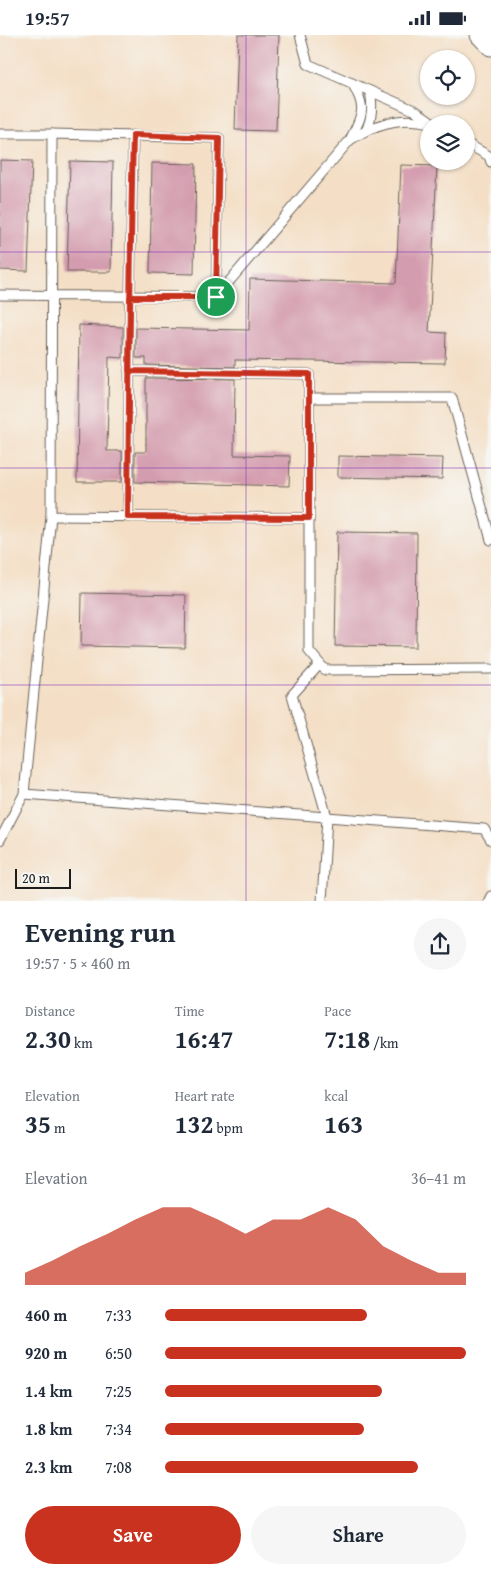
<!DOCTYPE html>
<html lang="en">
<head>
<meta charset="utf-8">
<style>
	:root { --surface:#fff; --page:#f6f6f7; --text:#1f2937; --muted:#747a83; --accent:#c8321e }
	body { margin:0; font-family:"Gentium Book Plus",serif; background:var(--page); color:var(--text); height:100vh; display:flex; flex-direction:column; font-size:19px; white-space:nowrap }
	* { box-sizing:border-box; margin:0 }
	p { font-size:16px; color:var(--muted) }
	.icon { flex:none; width:28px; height:28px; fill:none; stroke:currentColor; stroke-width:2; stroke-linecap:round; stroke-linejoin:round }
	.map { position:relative; height:866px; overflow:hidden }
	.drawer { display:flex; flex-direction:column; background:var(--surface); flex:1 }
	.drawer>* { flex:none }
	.tools { position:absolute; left:420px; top:15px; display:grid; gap:10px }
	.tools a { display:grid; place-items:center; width:55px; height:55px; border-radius:50%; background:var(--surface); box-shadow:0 1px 4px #0004; font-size:25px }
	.scale { position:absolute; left:15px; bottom:12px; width:56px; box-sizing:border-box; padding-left:5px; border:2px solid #1c1c1c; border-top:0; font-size:14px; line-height:18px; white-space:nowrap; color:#1c1c1c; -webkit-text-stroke:4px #f6f6f2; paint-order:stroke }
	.pin { position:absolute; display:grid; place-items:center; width:42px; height:42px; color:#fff; margin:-21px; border:2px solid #fff; border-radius:50%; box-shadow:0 1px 5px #0007 }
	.round { display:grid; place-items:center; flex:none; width:52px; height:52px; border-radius:26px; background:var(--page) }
	.head { display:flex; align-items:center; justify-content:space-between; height:85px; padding:0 25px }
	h1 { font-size:28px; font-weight:800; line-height:38px }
	.figures { display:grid; grid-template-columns:repeat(3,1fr); gap:8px; height:85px; padding:5px 25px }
	.figures div { display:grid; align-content:center }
	.figures b { font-size:25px; font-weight:800 }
	.figures small { font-size:14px; font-weight:400 }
	.figures p { font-size:14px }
	.chart { height:140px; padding:10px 25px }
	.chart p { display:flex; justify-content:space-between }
	.chart svg { width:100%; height:90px; margin-top:5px; fill:var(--accent); opacity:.7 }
	.primary-button { display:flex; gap:10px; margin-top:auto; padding:10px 25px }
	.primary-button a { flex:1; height:58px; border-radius:30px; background:var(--accent); color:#fff; font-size:20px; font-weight:800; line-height:58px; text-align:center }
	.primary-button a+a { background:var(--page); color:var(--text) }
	ul { padding:0 25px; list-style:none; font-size:16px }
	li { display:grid; grid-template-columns:80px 60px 1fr; align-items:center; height:38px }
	li i { height:12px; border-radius:6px; background:var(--accent) }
	.status { display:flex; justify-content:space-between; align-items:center; height:35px; padding:0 25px; background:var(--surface); direction:ltr }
	.status svg { height:14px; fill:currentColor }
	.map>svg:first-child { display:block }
</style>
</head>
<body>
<div class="status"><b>19:57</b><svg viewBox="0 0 49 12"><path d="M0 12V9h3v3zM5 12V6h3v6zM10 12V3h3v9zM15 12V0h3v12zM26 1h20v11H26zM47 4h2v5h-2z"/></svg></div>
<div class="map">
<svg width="491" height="867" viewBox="0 0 491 867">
	<rect width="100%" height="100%" fill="#f6f6f2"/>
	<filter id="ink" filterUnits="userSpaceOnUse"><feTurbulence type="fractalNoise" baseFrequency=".02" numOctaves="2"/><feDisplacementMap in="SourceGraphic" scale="10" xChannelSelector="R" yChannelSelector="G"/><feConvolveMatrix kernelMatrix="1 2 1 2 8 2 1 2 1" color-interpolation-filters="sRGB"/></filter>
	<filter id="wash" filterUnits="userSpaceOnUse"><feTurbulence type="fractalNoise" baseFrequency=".0096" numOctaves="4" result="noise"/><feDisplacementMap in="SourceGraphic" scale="20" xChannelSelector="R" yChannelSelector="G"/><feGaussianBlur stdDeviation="1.12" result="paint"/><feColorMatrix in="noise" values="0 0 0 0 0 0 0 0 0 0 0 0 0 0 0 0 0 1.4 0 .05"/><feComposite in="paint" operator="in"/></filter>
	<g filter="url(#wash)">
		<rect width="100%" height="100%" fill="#f4dfc6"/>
		<g id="blocks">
			<g fill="#d49daf">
				<path d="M238 0H279L276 96 235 95Z"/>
				<path d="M0 125 32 126 28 236 0 235Z"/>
				<path d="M70 126 113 127 111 237H67Z"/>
				<path d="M152 128 196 129 194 239 150 238Z"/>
				<path d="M401 130 437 131 429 297 446 298 445 328 235 325V332L146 330V323H136V293L249 295 250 244 396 248Z"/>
				<path d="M79 290 123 292V323L109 322 107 416H122V447H77Z"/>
				<path d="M146 343 235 344 234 420 290 421 289 451 135 447V417H146Z"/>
				<path d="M338 421 443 423 442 444 338 442Z"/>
				<path d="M337 497 417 498 416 612 335 611Z"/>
				<path d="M82 558 186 560 185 613 81 611Z"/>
			</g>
		</g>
	</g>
	<g filter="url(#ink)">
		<use href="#blocks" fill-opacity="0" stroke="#686058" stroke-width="1"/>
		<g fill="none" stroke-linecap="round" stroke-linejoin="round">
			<defs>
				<g id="service">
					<path d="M300 0 308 29 416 76 435 89"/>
					<path d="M367 94C372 81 373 71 370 56"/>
					<path d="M0 99H52"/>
					<path d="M350 105C374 89 400 80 430 88"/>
					<path d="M466 108 489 121 491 127"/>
					<path d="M0 260C72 261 144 262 216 262L219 103 52 99 51 481 309 483"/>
					<path d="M216 262 350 105C362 79 368 75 352 48"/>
					<path d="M129 336 309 339V363"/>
					<path d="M128 482 130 262 133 100"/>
					<path d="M491 505 452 363H309V616L325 635 491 634"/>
					<path d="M320 629 292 660 327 782 322 867"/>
					<path d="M24 759 484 794 491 805"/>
					<path d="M0 805 24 759 51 481"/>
					<path d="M488 867 491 861"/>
				</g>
				<path id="minor" d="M480 0 491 11"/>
			</defs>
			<use href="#service" stroke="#686058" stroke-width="11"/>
			<use href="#minor" stroke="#686058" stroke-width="21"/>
			<use href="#service" stroke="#fff" stroke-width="9"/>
			<use href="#minor" stroke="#fff" stroke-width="19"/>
		</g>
	</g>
	<g fill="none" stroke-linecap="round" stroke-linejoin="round" filter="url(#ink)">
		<defs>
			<path id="route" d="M216 262 219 103 133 100C130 227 129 354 128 482L309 483V339L129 336 130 262H216"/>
		</defs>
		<use href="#route" stroke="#fff" stroke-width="10"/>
		<use href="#route" stroke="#c8321e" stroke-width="6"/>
	</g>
	<path fill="none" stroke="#7b2cbf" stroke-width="1" stroke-opacity="0.55" d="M246 0V867M0 217H491M0 433H491M0 650H491"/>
</svg>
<div class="tools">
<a><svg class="icon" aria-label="locate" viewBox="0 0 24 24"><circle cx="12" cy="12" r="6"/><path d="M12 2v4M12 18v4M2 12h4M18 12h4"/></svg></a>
<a><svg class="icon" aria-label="layers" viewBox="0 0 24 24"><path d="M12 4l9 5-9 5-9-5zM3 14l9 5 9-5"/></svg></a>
</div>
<div class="scale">20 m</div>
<div class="pin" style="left:216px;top:262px;background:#1e9e55"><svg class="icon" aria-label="arrive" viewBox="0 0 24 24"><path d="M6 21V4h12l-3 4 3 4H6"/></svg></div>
</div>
<section class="drawer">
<div class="head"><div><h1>Evening run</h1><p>19:57 · 5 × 460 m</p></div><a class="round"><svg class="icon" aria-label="share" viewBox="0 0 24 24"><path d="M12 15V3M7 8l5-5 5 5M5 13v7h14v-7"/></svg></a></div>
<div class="figures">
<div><p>Distance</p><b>2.30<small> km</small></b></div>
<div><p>Time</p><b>16:47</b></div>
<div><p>Pace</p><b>7:18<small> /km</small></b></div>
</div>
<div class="figures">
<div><p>Elevation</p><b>35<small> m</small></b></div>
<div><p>Heart rate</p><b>132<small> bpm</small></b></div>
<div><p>kcal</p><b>163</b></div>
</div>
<div class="chart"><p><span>Elevation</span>36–41 m</p>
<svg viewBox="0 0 160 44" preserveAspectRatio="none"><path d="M0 44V38L10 32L20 25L30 19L40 12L50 6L60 6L70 12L80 19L90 12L100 12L110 6L120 12L130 25L140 32L150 38L160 38V44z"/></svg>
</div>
<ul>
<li><b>460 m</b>7:33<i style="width:67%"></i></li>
<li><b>920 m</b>6:50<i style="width:100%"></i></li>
<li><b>1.4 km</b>7:25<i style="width:72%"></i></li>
<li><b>1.8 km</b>7:34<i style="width:66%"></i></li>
<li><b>2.3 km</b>7:08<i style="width:84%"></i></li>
</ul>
<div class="primary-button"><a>Save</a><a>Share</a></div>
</section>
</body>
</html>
